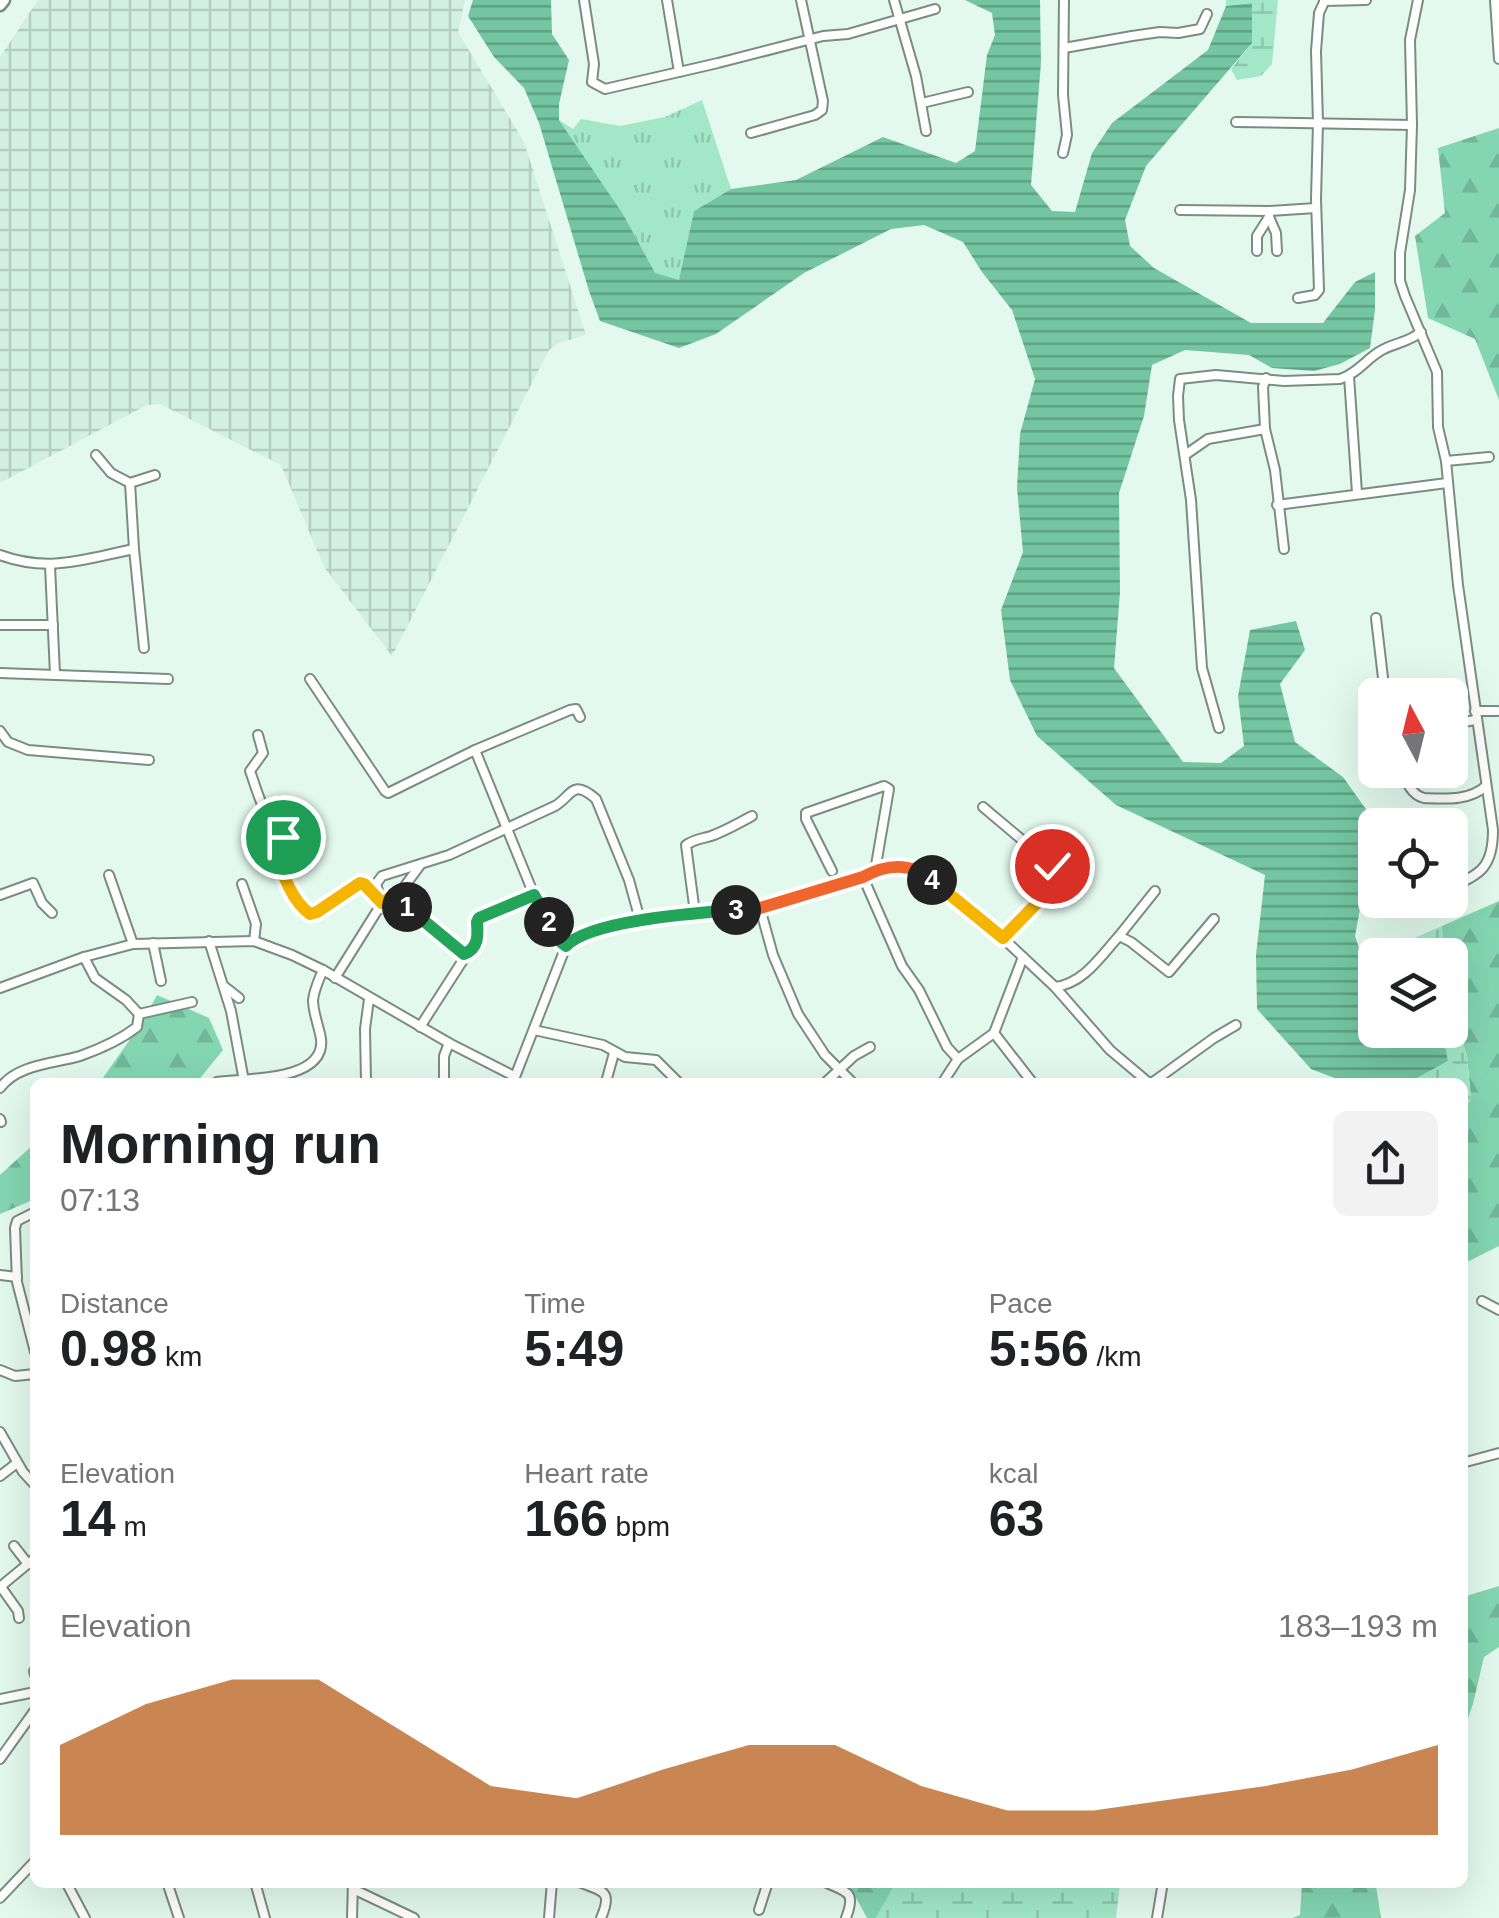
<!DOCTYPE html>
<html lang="en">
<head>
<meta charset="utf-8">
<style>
	:root { --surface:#fff; --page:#f2f2f2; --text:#202124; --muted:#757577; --accent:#b45309 }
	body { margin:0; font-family:Arial,sans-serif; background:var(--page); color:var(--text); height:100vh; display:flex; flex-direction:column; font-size:38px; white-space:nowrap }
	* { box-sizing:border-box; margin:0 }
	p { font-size:32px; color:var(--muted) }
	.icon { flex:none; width:55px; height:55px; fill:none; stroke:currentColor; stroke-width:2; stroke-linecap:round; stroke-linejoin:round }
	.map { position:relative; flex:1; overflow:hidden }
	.details { position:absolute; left:30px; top:1078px; width:1438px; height:810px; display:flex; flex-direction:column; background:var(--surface); border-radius:15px; box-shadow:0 10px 40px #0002 }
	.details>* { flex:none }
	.needle { width:65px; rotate:353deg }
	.tools { position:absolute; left:1358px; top:678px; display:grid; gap:20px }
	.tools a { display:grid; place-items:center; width:110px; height:110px; border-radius:15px; background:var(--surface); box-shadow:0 10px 40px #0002; font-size:50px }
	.pin { position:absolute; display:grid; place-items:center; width:85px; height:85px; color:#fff; margin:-42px; border:5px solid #fff; border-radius:50%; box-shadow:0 2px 10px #0007 }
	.km { position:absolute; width:50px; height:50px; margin:-25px; border-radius:50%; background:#222; color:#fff; font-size:28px; line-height:50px; text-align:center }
	.round { display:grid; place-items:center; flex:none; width:105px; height:105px; border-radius:15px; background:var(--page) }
	.summary { display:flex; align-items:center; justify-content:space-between; height:170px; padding:0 30px }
	h1 { font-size:55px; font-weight:700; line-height:75px }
	.figures { display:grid; grid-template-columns:repeat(3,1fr); gap:15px; height:170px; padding:10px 30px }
	.figures div { display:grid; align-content:center }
	.figures b { font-size:50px; font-weight:700 }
	.figures small { font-size:28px; font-weight:400 }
	.figures p { font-size:28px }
	.chart { height:280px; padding:20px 30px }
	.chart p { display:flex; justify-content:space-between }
	.chart svg { width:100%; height:180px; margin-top:10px; fill:var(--accent); opacity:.7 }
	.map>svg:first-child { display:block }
</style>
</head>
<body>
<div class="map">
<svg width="1499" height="1918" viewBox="0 0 1499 1918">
	<defs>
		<pattern id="industrial-grid" width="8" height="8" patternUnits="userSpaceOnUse" patternTransform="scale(2.5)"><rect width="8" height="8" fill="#d2f0e1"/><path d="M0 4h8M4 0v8" fill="none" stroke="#b4cec1"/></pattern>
		<pattern id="grass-tufts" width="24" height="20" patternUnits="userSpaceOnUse" patternTransform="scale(2.5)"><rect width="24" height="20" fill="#a2e8c8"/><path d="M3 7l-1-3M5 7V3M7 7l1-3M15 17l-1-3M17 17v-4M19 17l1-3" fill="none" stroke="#8bc7ab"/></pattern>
		<pattern id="forest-firs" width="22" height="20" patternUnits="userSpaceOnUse" patternTransform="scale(2.5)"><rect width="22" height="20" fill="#84d6b1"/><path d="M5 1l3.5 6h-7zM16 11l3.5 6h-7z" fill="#71b798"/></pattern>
		<pattern id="wetland-marsh" width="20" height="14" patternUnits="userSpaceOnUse" patternTransform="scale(2.5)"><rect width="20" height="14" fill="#a2e8c8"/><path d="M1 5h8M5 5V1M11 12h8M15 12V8" fill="none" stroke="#8bc7ab"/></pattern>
		<pattern id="water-rules" width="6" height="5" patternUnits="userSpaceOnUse" patternTransform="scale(2.5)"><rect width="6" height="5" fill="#74c6a2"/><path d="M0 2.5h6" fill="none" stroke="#5ea083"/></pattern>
	</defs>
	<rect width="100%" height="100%" fill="#e3f9ee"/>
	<path fill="url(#industrial-grid)" d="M38 0H465L458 32 524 142 586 335 559 343 549 350 392 656 324 567 281 465 160 404 147 405 0 483V57Z"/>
	<path fill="url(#grass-tufts)" d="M702 100 731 189 694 211 680 281 655 274 623 214 559 120 573 129 581 119 620 126 665 117Z"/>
	<g fill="url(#forest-firs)">
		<path d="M1499 128V400L1475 339 1428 318 1415 236 1445 213 1438 148Z"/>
		<path d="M1499 901V1246L1463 1264V1109L1471 1099 1467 1056 1450 1001V955H1443L1442 926Z"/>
		<path d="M157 995 209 1018 223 1050 197 1082H100L143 1021Z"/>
		<path d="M35 1143V1199L0 1214V1175Z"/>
		<path d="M1499 1586V1647L1484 1657 1473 1704 1463 1732V1597Z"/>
		<path d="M848 1883H896L876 1918H867Z"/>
		<path d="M1302 1883H1379L1376 1886 1381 1918H1292L1300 1915Z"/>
	</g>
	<g fill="url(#wetland-marsh)">
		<path d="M1226 0H1278L1272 64 1261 76 1237 80 1231 69 1252 43 1251 3 1226 6Z"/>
		<path d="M1442 926 1443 955H1375V966L1363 960Z"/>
		<path d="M1450 1001 1467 1056 1471 1100 1463 1109 1462 1082H1416L1417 1078 1448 1061 1442 1030H1450Z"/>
		<path d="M896 1882H1120V1883L1116 1918H876Z"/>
	</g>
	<path fill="url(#water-rules)" d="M473 0H551L552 34 569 60 559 104V120L623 214 655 273 679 280 694 211 731 189 796 180 883 137 956 163 975 151 987 55 995 35 992 13 965 0H1040L1041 63 1031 185 1052 211 1075 212 1092 153 1112 123 1208 50 1226 6 1252 3V43L1146 166 1125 220 1130 246 1154 268 1251 323H1323L1355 282 1375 272V310L1370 348 1340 364 1314 371 1272 368 1249 355 1185 350 1152 365 1144 416 1119 493 1120 592 1114 668 1183 762 1221 763 1244 746 1238 696 1250 630 1296 621 1305 650 1280 684 1295 742 1343 777 1368 812 1369 860 1355 936 1363 960 1375 966V1030H1442L1448 1061 1417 1078 1391 1082H1345L1311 1069 1257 1009 1256 955 1265 875 1116 805 1037 736 1010 680 1001 610 1023 552 1017 488 1020 434 1035 379 1012 310 982 272 963 242 924 225 891 229 804 273 716 334 679 348 600 321 589 291 539 123 524 88 494 57 468 16Z"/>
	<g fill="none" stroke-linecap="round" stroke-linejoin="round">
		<defs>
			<g id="minor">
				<path d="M584 0 594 64 592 82 605 89 718 63 823 36 848 34 935 9"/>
				<path d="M667 0 679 72"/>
				<path d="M894 0 916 76 926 131"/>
				<path d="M1418 0 1410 40 1412 125 1410 190 1400 253V281L1405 296 1437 372 1438 427 1446 461 1458 585 1493 830C1493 865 1482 875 1450 887"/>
				<path d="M1495 0 1499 59"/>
				<path d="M1324 1 1366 0"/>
				<path d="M1064 48 1132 36 1160 32 1178 33 1200 29 1207 14"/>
				<path d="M922 103 968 92"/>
				<path d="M1236 122 1412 125"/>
				<path d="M751 133 815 115 822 110 823 101 801 0"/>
				<path d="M1063 153 1067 135 1063 95 1064 0"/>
				<path d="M1180 210 1269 211 1316 208"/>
				<path d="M1269 211V217L1276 233 1277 251"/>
				<path d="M1257 251V236L1269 217"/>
				<path d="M1298 298 1315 295 1319 290 1316 199 1318 123 1316 51 1319 13 1325 0"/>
				<path d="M1349 376 1357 493"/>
				<path d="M1266 378 1263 387 1265 429 1275 470 1284 549"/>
				<path d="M96 455 111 473 130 483 155 475"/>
				<path d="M1185 455 1208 439 1265 429"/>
				<path d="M1446 461 1489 457"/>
				<path d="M130 483 134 549 144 648"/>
				<path d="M1277 505 1447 483"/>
				<path d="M0 555C49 573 84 559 134 549"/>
				<path d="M50 566 55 674"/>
				<path d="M1376 618 1385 695"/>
				<path d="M0 625H53"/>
				<path d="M0 673 168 679"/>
				<path d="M310 679 385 791 388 793 475 750 570 710 576 709 580 717"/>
				<path d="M1475 711H1497"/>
				<path d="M1450 724 1476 720"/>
				<path d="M1219 728 1202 668 1191 500 1179 420 1178 396 1180 379 1216 375 1284 381 1340 379C1357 374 1367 358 1382 350 1395 343 1409 342 1421 332"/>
				<path d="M0 731 8 742 28 750 149 760"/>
				<path d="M258 735 263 753 250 771C258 793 265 822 283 837"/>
				<path d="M475 750 534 895 562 943 566 946"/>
				<path d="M1402 770C1406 781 1411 795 1424 798 1446 799 1469 801 1486 786"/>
				<path d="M281 801 276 806 289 832C269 852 290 899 310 914L317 912 360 883 364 884 380 898"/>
				<path d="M983 807 1059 871V879L1003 938"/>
				<path d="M832 871 806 819V813L884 786 889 789 875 871"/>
				<path d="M109 875 133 944"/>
				<path d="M863 877 902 966 919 990 947 1047 958 1059 994 1033 1023 957"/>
				<path d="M242 884 256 924 254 941"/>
				<path d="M0 895 33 883 42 903 52 913"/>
				<path d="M396 898 464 954"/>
				<path d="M382 903 376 884 382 876 449 855 555 806C572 796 572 778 596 799L629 880 640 920"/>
				<path d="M760 908 773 955 798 1014 825 1055 852 1082"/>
				<path d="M695 913 686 845C695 839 701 839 711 836 723 832 741 822 752 816"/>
				<path d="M1119 936 1155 891"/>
				<path d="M209 941 231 1011 244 1081"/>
				<path d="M153 943 161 981"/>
				<path d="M84 957 95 978 126 1000 139 1014"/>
				<path d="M335 978 382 903 386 899 396 898 421 864"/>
				<path d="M225 987 239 998"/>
				<path d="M1055 987C1084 983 1100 957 1119 936L1131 942 1169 972 1214 919"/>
				<path d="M0 988 84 957 133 944 254 941 292 955 323 970 449 1043 514 1076"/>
				<path d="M139 1014 192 1002"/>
				<path d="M420 1027 465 957 464 954C479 948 478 935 477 922L479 918 534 895"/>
				<path d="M534 1030 603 1045 625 1057 656 1060 678 1082"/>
				<path d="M994 1033 1032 1082"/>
				<path d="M217 1082C244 1078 326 1082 321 1039 319 1026 313 1013 313 1000 314 990 319 979 323 970"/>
				<path d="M366 1082 365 1029 369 999"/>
				<path d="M444 1082V1056L449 1043"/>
				<path d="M513 1082 566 946 578 937 640 920 760 908 812 894 875 871 906 865 923 873 990 926 1055 987 1110 1050 1148 1082"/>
				<path d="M606 1082 614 1053"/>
				<path d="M826 1082 854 1056 870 1047"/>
				<path d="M943 1082 958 1059"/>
				<path d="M1153 1082 1214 1038 1236 1025"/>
				<path d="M0 1088C18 1064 53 1064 80 1056 100 1049 120 1040 137 1027L139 1014"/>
				<path d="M0 1119 1 1122"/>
				<path d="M35 1212 17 1221 15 1228 17 1282 35 1352"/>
				<path d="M0 1275 17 1277"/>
				<path d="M1482 1301 1499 1310"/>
				<path d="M0 1370 15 1376 35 1374"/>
				<path d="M0 1432 23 1472 35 1485"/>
				<path d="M1462 1463 1499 1453"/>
				<path d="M0 1476 17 1463"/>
				<path d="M14 1546 28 1564"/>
				<path d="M0 1587 35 1558"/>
				<path d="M1 1587 18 1611 19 1618"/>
				<path d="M34 1671 35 1675"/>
				<path d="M0 1699 35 1692"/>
				<path d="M0 1759 35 1710"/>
				<path d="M66 1882 85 1918"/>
				<path d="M167 1882 179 1918"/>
				<path d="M255 1882 265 1918"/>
				<path d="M579 1882C603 1892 613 1890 601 1918"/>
				<path d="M825 1882C848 1893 856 1891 846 1918"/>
				<path d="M353 1889 414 1918"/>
				<path d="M0 1898 35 1861"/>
				<path d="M759 1910 768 1882"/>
				<path d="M352 1918 353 1882"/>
				<path d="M549 1918 552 1882"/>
				<path d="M1157 1918 1163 1882"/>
			</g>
			<path id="major" d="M0 5 4 0"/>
		</defs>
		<use href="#minor" stroke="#798d83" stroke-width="12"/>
		<use href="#major" stroke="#798d83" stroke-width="15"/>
		<use href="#minor" stroke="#fff" stroke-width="8"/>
		<use href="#major" stroke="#fff" stroke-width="10"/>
	</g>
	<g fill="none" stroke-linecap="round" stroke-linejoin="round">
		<defs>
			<path id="split-1" d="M283 837C283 843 281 848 281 854 280 875 294 902 310 914L317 912 360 883 364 884 382 903 391 897 396 898 407 907"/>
			<path id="split-2" d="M407 907 464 954C479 948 478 935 477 922L479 918 534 895 549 922"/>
			<path id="split-3" d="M549 922 562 943 566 946C590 920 699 913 736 910"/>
			<path id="split-4" d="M736 910 760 908 863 877C887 864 910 862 932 880"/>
			<path id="split-5" d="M932 880 1003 938 1060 879V871L1052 866"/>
		</defs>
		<use href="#split-1" stroke="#fff" stroke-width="20"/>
		<use href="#split-2" stroke="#fff" stroke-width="20"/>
		<use href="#split-3" stroke="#fff" stroke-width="20"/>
		<use href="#split-4" stroke="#fff" stroke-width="20"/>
		<use href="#split-5" stroke="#fff" stroke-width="20"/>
		<use href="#split-1" stroke="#f5b400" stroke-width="12"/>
		<use href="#split-2" stroke="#22a559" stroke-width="12"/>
		<use href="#split-3" stroke="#22a559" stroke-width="12"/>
		<use href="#split-4" stroke="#f0652b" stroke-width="12"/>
		<use href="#split-5" stroke="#f5b400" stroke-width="12"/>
	</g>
</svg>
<div class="tools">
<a><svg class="needle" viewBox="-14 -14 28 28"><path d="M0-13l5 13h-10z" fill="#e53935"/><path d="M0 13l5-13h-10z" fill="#757577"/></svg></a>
<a><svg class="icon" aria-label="locate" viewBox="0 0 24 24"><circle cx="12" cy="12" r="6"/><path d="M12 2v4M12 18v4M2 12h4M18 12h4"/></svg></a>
<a><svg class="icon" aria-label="layers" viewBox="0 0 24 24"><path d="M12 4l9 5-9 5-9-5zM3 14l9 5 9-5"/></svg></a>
</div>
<div class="pin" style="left:283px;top:837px;background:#1e9e55"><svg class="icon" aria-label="arrive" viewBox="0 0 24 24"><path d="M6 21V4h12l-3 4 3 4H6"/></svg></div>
<div class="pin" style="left:1052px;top:866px;background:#d93025"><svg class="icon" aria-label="check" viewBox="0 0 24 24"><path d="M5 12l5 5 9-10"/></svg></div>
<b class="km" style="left:407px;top:907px">1</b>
<b class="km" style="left:549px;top:922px">2</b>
<b class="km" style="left:736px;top:910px">3</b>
<b class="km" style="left:932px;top:880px">4</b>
<section class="details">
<div class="summary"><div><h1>Morning run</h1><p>07:13</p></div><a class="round"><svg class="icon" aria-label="share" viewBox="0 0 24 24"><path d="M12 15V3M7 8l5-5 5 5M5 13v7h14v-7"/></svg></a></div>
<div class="figures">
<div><p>Distance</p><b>0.98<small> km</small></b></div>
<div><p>Time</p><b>5:49</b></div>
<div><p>Pace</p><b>5:56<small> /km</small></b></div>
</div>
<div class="figures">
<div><p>Elevation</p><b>14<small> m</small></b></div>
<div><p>Heart rate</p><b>166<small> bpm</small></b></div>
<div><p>kcal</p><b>63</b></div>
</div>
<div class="chart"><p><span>Elevation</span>183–193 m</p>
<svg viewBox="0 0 160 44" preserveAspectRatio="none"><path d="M0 44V22L10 12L20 6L30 6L40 19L50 32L60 35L70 28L80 22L90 22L100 32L110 38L120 38L130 35L140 32L150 28L160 22V44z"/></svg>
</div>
</section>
</div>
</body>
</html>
